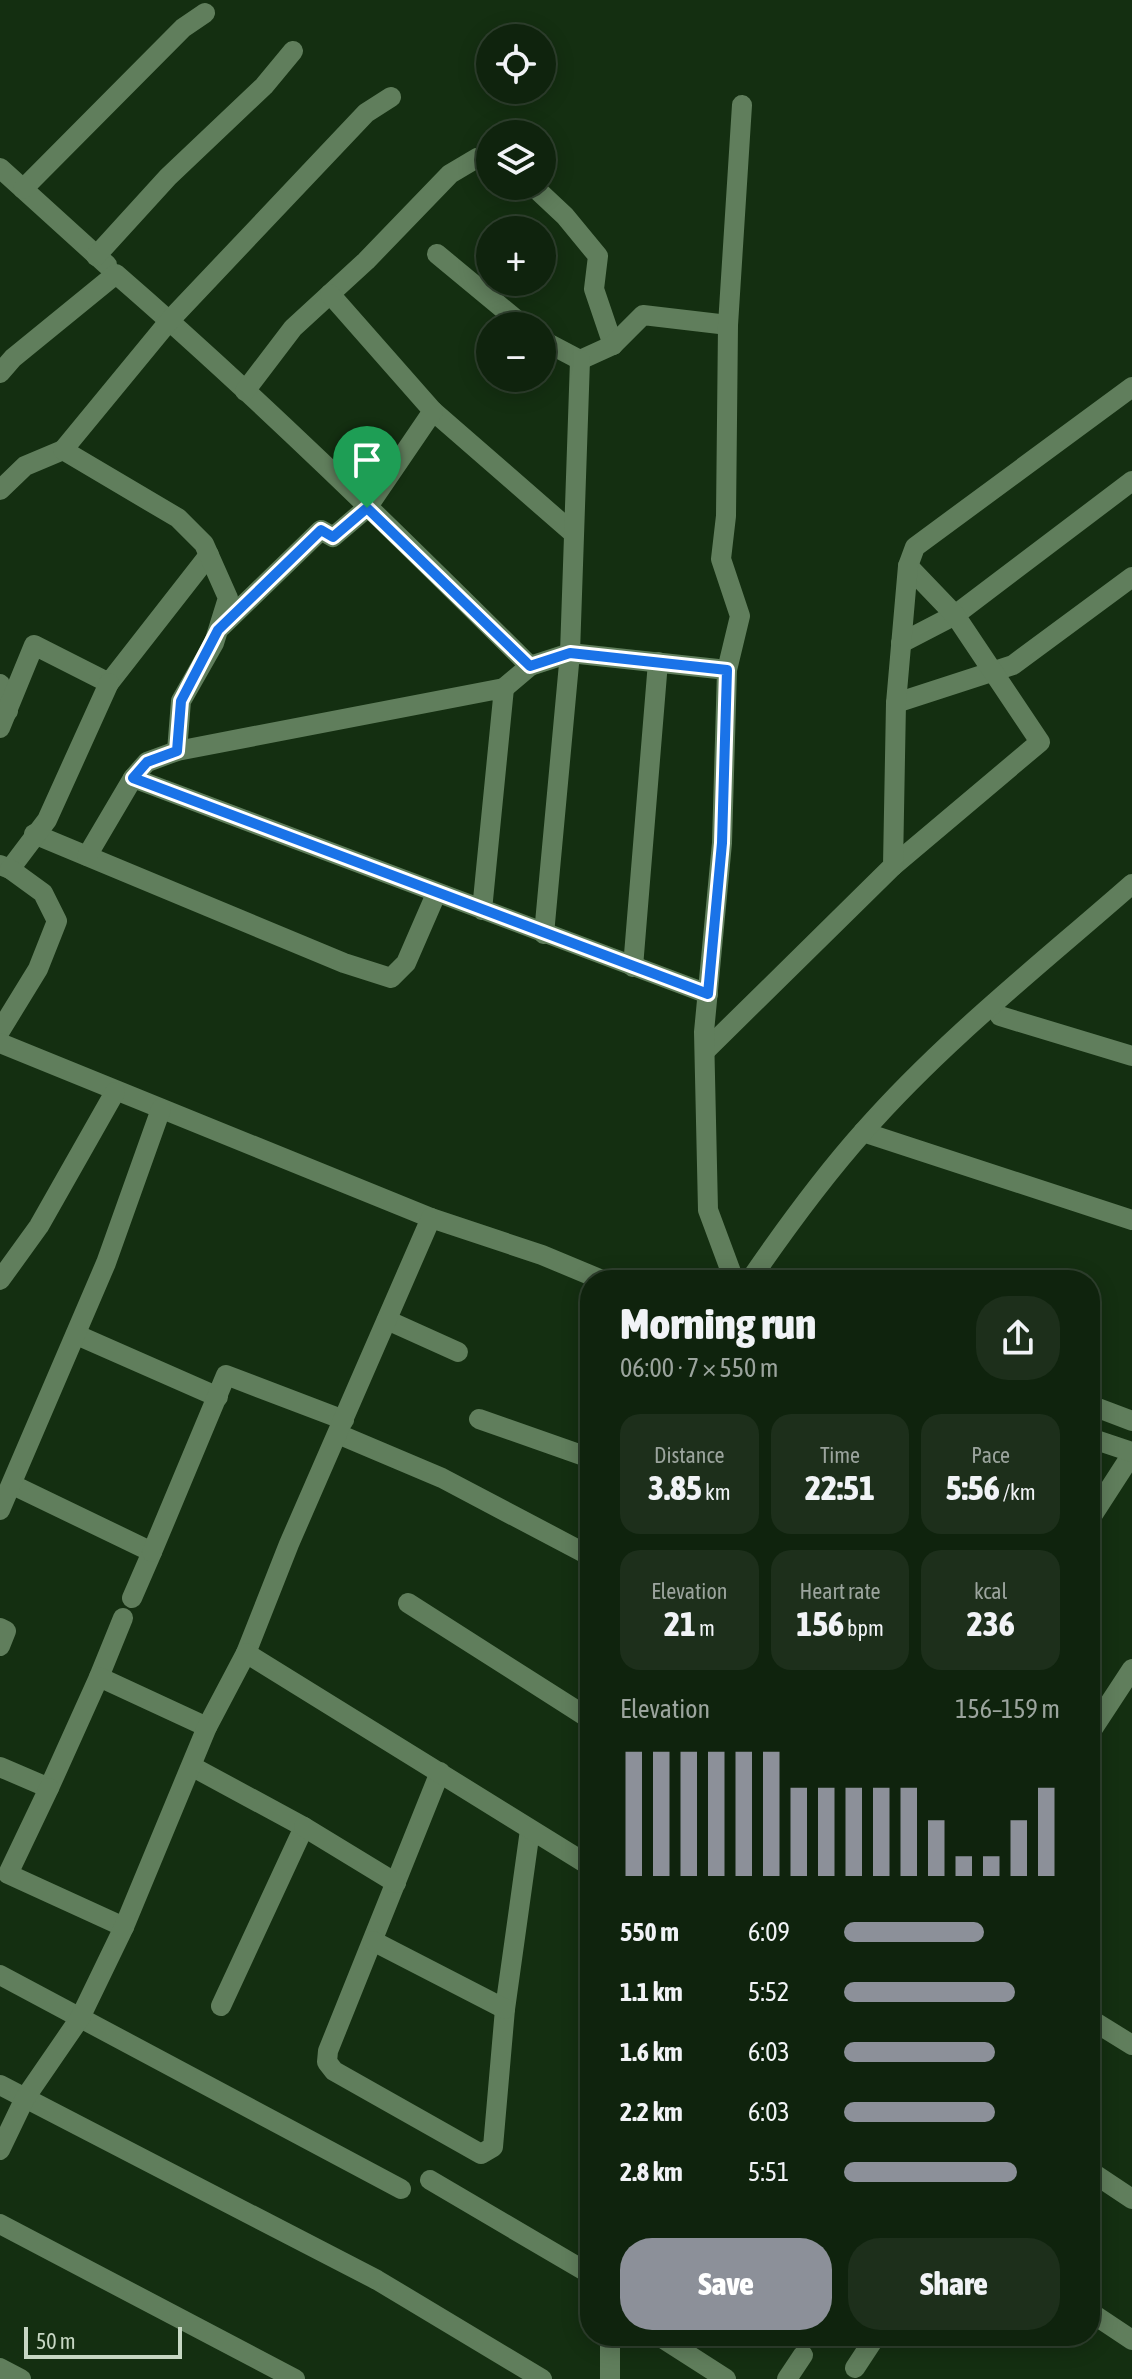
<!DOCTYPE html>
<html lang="en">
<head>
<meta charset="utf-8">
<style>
	:root { --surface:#0f230d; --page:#1d2f1b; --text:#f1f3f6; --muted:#9ba49d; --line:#2f402e; --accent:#8c9099 }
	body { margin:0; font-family:"Asap Condensed",sans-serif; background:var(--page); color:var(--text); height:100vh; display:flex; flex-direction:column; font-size:30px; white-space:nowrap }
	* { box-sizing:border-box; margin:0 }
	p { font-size:26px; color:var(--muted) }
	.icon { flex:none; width:44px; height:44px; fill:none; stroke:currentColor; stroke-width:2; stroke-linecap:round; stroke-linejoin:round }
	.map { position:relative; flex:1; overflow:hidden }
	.sheet { position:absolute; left:580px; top:1270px; width:520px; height:1076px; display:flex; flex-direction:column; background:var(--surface); border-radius:32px; box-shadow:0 4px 20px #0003,0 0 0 2px var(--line) }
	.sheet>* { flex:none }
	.buttons { position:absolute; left:476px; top:24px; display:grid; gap:16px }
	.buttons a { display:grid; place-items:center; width:80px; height:80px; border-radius:50%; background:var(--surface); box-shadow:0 4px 20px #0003,0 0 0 2px var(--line); font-size:40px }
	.scale { position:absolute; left:24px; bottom:20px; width:158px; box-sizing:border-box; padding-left:8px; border:4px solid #c7d7c4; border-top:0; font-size:22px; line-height:28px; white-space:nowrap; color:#c7d7c4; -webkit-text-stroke:6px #142f11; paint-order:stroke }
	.pin { position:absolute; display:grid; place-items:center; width:68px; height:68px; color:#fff; margin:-82px -34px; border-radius:50% 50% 50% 0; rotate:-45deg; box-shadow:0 0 8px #0007 }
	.pin .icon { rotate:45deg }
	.round { display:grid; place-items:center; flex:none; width:84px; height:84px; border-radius:32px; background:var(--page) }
	.overview { display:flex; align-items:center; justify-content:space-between; height:136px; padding:0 40px }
	h1 { font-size:44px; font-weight:800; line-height:60px }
	.metrics { display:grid; grid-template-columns:repeat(3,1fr); gap:12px; height:136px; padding:8px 40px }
	.metrics div { display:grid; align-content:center; border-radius:20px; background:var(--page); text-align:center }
	.metrics b { font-size:34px; font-weight:800 }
	.metrics small { font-size:22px; font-weight:400 }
	.metrics p { font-size:22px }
	.chart { height:224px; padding:16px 40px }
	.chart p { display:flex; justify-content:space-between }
	.chart svg { width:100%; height:144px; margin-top:8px; stroke:var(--accent); stroke-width:6 }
	.action { display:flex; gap:16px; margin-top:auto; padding:16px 40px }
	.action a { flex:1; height:92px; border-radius:32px; background:var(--accent); color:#fff; font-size:32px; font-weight:800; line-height:92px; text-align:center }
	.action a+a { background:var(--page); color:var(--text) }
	ul { padding:0 40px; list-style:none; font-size:26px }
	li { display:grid; grid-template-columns:128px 96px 1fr; align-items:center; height:60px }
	li i { height:20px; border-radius:10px; background:var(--accent) }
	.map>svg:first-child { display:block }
</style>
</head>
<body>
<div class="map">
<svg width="1132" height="2379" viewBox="0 0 1132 2379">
	<rect width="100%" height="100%" fill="#142f11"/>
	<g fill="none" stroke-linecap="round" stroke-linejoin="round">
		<g stroke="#607e5c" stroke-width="20">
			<path d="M0 168 107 265"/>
			<path d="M533 186 565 216 598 256 594 289 613 345"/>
			<path d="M23 189 183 28 205 13"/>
			<path d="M437 254 524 326"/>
			<path d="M96 256 168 177 264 86 293 51"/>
			<path d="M542 340 580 360 613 345 643 315 728 325"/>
			<path d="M0 373 13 358 116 274C259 398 395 532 530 666L504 688"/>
			<path d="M245 391 293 328 366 261 450 174 477 158 490 159"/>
			<path d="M433 411 573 533"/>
			<path d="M0 490 25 466 63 450"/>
			<path d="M221 627 321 530 333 537 367 508 433 411 330 294"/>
			<path d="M901 643 955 615 1132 481"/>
			<path d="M530 666 570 653 727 670"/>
			<path d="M0 684 8 711"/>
			<path d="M896 703 1013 665 1132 577"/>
			<path d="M0 728 34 645 109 683 209 555"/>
			<path d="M177 751 181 701 214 643 228 598 204 544 178 518 63 450 170 320 366 113 391 97"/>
			<path d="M34 834 344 963 391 978 406 963 436 894"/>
			<path d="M87 856 133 778"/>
			<path d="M0 865 10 869 47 820 109 683"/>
			<path d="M893 866 1040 742 955 615 908 566"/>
			<path d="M482 910 504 688 177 751 147 762 133 778 708 994"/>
			<path d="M544 934 570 653 580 360"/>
			<path d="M633 967 658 662"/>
			<path d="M1000 1016 1132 1056"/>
			<path d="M0 1031 38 969 57 921 43 893 10 869"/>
			<path d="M0 1043 431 1218"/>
			<path d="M705 1051 893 866 896 703 908 566 915 547 1132 387"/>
			<path d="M863 1132 1132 1220"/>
			<path d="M0 1280 39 1226 115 1092"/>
			<path d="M734 1280 708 1210 704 1032 722 843 727 670 740 616 721 559 726 516 728 325 742 105"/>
			<path d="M750 1280C785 1229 823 1177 864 1131 944 1040 1042 963 1132 884"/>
			<path d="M387 1320 458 1352"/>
			<path d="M77 1335 218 1397"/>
			<path d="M479 1419 590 1458"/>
			<path d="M338 1434 442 1478 590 1556"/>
			<path d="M13 1485 152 1552 132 1598"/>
			<path d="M0 1510 106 1263 161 1109"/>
			<path d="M1090 1519 1132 1454"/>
			<path d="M152 1552 226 1375 344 1420"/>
			<path d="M408 1603 590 1719"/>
			<path d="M0 1628 6 1631 0 1646"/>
			<path d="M246 1653 289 1544 431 1218 542 1255 602 1280"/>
			<path d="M99 1677 123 1618"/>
			<path d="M1090 1733 1132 1669"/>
			<path d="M0 1767 49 1788 99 1677 207 1727"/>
			<path d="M193 1767 304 1827 221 2006"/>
			<path d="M440 1772 328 2051 327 2062 334 2071 481 2154 493 2147 505 2009 530 1830"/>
			<path d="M49 1788 8 1874 124 1927"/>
			<path d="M304 1827 396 1883"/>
			<path d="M373 1941 505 2009"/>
			<path d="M0 1975 401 2189"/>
			<path d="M1090 2019 1132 2045"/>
			<path d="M0 2085 377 2280 542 2379"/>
			<path d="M0 2150 25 2098 80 2018 124 1927 207 1727 246 1653 590 1866"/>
			<path d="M1090 2171 1132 2199"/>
			<path d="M430 2180 590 2274"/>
			<path d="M0 2224 295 2379"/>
			<path d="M1090 2312 1132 2340"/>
			<path d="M610 2336V2379"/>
			<path d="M659 2336 726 2379"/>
			<path d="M0 2368 21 2379"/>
			<path d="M855 2368 876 2336"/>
			<path d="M787 2379 803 2355"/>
		</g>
		<g stroke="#607e5c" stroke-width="20">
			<path d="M1090 1405 1132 1421"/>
			<path d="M1090 1438 1132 1452"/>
		</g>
	</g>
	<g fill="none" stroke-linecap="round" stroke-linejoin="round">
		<defs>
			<path id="route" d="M367 508 530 666 570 653 727 670 722 843 708 994 133 778 147 762 177 751 181 701 218 630 321 530 333 537Z"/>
		</defs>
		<use href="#route" stroke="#fff" stroke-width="16"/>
		<use href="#route" stroke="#1a73e8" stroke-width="10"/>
	</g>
</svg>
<div class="buttons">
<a><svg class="icon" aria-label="locate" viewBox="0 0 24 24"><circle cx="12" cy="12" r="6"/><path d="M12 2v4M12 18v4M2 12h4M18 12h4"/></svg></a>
<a><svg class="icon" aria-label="layers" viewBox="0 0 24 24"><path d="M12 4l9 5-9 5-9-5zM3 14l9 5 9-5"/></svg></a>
<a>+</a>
<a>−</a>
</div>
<div class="scale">50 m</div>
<div class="pin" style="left:367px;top:508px;background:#1e9e55"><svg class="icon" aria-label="arrive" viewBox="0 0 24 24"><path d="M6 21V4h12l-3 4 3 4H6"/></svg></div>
<section class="sheet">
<div class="overview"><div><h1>Morning run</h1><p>06:00 · 7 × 550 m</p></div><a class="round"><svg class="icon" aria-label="share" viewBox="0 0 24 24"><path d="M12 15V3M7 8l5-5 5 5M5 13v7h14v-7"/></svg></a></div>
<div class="metrics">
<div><p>Distance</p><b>3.85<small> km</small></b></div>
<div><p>Time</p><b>22:51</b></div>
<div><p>Pace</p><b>5:56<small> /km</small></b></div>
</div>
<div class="metrics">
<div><p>Elevation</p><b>21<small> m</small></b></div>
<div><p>Heart rate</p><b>156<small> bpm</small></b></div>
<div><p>kcal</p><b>236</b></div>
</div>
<div class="chart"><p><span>Elevation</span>156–159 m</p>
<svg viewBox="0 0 160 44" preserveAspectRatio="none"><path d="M5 44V6M15 44V6M25 44V6M35 44V6M45 44V6M55 44V6M65 44V17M75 44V17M85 44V17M95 44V17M105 44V17M115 44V27M125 44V38M135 44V38M145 44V27M155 44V17"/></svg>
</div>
<ul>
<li><b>550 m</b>6:09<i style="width:65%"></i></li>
<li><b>1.1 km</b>5:52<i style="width:79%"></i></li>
<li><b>1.6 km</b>6:03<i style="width:70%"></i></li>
<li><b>2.2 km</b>6:03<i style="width:70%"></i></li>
<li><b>2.8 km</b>5:51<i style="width:80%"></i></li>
</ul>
<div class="action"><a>Save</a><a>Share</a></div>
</section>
</div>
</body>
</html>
